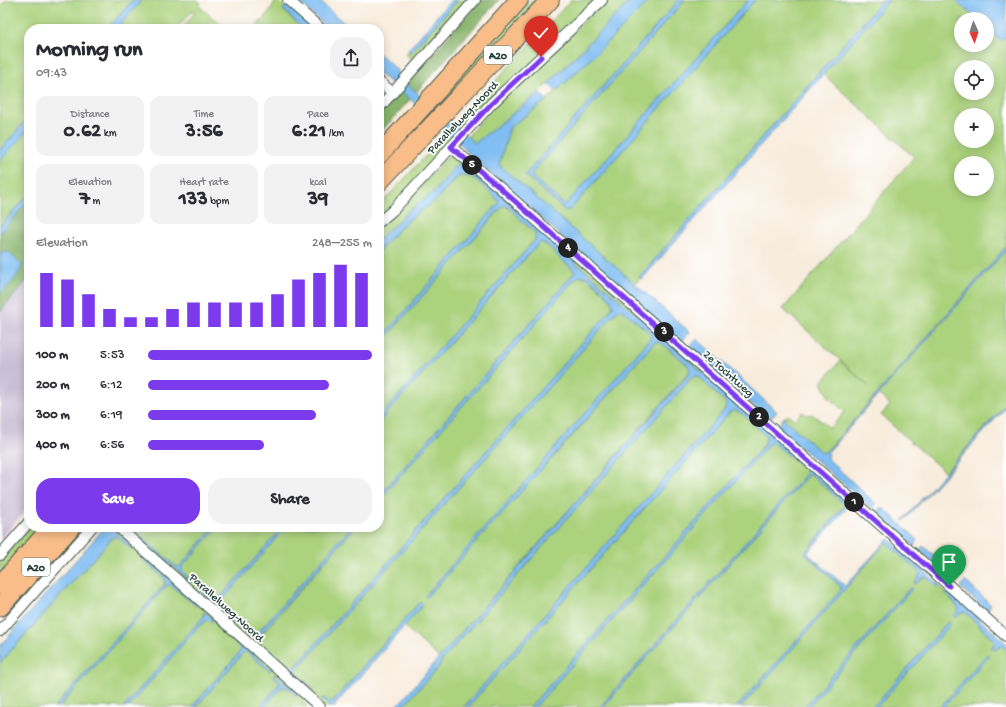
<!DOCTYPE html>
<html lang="en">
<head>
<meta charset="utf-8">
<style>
	:root { --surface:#fff; --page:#f2f2f3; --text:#2b2b33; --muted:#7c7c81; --accent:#7c3aed }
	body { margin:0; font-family:"Gochi Hand",sans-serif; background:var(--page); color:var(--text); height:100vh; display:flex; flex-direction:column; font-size:15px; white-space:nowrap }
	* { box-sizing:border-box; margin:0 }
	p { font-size:13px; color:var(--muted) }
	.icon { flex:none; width:22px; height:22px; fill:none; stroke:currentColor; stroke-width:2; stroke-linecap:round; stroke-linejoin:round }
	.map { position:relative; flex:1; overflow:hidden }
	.side { position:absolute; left:24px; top:24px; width:360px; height:508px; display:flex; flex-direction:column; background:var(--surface); border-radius:16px; box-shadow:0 2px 10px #0003 }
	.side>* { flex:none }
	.needle { width:26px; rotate:177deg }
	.tools { position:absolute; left:954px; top:12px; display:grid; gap:8px }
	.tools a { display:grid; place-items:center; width:40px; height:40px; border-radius:50%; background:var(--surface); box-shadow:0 2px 10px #0003; font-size:20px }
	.pin { position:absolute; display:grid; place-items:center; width:34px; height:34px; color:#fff; margin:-41px -17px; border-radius:50% 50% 50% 0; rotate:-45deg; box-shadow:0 0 4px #0007 }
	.pin .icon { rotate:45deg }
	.km { position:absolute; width:20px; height:20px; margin:-10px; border-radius:50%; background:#222; color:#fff; font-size:11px; line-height:20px; text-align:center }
	.round { display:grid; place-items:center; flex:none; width:42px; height:42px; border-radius:16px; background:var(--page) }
	.headline { display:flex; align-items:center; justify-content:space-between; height:68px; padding:0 12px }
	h1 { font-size:22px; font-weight:700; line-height:30px }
	.stats { display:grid; grid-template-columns:repeat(3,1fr); gap:6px; height:68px; padding:4px 12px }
	.stats div { display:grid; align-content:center; border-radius:10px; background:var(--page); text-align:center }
	.stats b { font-size:20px; font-weight:700 }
	.stats small { font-size:11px; font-weight:400 }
	.stats p { font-size:11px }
	.chart { height:112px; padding:8px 12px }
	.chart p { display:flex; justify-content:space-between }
	.chart svg { width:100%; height:72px; margin-top:4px; stroke:var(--accent); stroke-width:6 }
	.cta { display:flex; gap:8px; margin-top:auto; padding:8px 12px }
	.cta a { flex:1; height:46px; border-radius:16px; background:var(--accent); color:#fff; font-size:16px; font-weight:700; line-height:46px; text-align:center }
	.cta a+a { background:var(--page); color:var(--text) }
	ul { padding:0 12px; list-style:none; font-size:13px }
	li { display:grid; grid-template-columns:64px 48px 1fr; align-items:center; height:30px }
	li i { height:10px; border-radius:5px; background:var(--accent) }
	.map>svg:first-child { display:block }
</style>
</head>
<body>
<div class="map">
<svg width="1006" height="707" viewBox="0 0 1006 707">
	<rect width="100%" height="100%" fill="#fff"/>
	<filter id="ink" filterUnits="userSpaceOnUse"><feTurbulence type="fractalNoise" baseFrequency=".025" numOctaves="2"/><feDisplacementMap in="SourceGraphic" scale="8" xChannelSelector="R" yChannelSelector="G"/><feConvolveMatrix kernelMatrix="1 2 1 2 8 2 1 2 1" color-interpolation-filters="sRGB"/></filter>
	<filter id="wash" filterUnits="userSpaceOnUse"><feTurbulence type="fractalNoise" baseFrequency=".012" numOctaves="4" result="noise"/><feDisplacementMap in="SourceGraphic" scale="16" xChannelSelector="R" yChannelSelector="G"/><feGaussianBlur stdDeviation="0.9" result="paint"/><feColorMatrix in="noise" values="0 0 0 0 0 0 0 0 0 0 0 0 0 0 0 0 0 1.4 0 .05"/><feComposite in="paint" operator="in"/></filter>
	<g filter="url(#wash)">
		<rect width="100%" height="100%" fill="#f8ecdc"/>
		<path fill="#cbbfd5" d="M29 275V507L0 540V308Z"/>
		<g fill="#abd27d" stroke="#658858" fill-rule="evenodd">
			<path d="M6 0H133L107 29H29V117L0 150V6Z"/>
			<path d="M141 0H198L201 3 199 5 200 7 226 29H182L195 12 193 10 176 29H115Z"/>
			<path d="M278 0 285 7 283 10 303 29H254L268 13 276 1Z"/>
			<path d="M458 0H470L414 63 406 54 409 51H412Z"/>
			<path d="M530 0H542L379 174V166Z"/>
			<path d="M571 0H597L379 218V206Z"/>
			<path d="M607 0H631L539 93 477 143 474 142 467 137 494 105Z"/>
			<path d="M650 0H679L525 175 566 211 571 209 755 0H883L640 276V278L635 284 499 165 510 127 547 100 596 54Z"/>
			<path d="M685 0H748L567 203 565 204 562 203 532 177V173Z"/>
			<path d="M889 0H955L977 19H961V45H987V28L1001 41 1006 36V247L828 450 822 453 783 418 789 415 795 420 802 412 807 415 812 414 830 428 845 412 829 398 822 382 840 361 869 386 783 309 914 157 823 74ZM961 67H987V93H961ZM961 115H987V141H961ZM961 163H987V189H961Z"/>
			<path d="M29 127V194L0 226V160Z"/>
			<path d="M452 155 466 166 489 180 852 504 850 507 848 505 737 404 577 265 575 261C542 232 511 200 475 176 469 172 465 167 457 164L435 191 410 210 379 239V227L401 207 448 156Z"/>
			<path d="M464 175C475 176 492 193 499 202L498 204 379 341V251L404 224 436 199 457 178Z"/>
			<path d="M504 205 515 213 523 222 536 233 535 240 379 418V345Z"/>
			<path d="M540 242C550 245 555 254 563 261 568 265 572 267 575 272L379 496V422Z"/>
			<path d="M1006 250V404L945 472 881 415 890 405 878 394Z"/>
			<path d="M579 276 587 277 609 297 613 306 607 315 295 667 292 668C281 664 275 651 263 648L311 690 313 689 297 674 296 671 298 668 617 311 621 309 648 331 651 335V339L425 596 427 597 537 474 559 451 653 344 655 342H660L688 365 690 371 439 658 404 626 423 605 420 602 333 701 330 703 323 698 321 699 330 707H322L121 527H126L191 582 192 581 182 571V567L218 527H283L217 601 212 599 200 588 198 589 223 608 219 604 221 601 286 527H351L261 629 254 638 257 640 355 527H379V500L574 280Z"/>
			<path d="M693 376H698L702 379 726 403V409L717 420 464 707H402L438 668 443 659Z"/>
			<path d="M735 410 744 415 766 436V441L764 445 530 707H468L730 412Z"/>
			<path d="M772 442 806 469 807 472 805 475 600 707H535L768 445Z"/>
			<path d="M811 474 845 505 805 553 841 587V590L737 707H603L808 475Z"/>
			<path d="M30 527H41L0 574V561Z"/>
			<path d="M130 527H215L179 567 174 565Z"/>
			<path d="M116 529 317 707H312L304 700 302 702 308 707H264L282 687H286L297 696 274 676 280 682 278 686 260 707H196L244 652H247L270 671 240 646 241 648 239 653 192 707H128L198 627 207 620 212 621 203 613 204 616 124 707H59L167 585H171L196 606 138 555 165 579V584L55 707H0V663L113 537 116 536 131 549H132V547L116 532Z"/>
			<path d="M886 542 920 572V575L914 583 916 584 922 578 926 577 937 587H940L958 607 959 610 954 616 956 618 960 613 965 612 995 641 992 648 1002 646 1006 650V707H943L988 657V655H987L940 707H877L950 625 948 622 873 707H808L912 589 910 588 804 707H741Z"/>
		</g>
		<g fill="#88b46c" stroke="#547850">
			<path d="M481 0H499L379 134V114Z"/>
			<path d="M29 200V278L0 312V233Z"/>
		</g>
		<g fill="#7fbdf2" stroke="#4f7d93">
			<path d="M133 0H142L117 29H107Z"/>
			<path d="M297 0H318L351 29H329Z"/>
			<path d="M451 0H458L412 51 410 52 408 50Z"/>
			<path d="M631 0H650L596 54 556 91 548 84Z"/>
			<path d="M679 0H685L532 173V177L562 203 565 204 567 203 748 0H755L571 209 566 211 525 175Z"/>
			<path d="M883 0H889L642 279 640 278V276Z"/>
			<path d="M955 0H1006V36L1001 41 987 28V19H977Z"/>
			<path d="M287 6 315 29H303L283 9Z"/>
			<path d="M379 53 397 70 399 77 475 143 539 93 547 100 510 127 499 165 690 332 683 340 680 341 471 156 460 144 393 84 379 74Z"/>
			<path d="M29 117V129L0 161V150Z"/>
			<path d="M457 164 462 165 469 172 492 187 568 254 577 265 580 266 658 333 848 503V507L807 553 845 586 883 544 884 545 741 707H737L841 590V587L805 553 845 505 811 474 808 475 603 707H600L805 475 807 472 806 469 772 442 768 445 535 707H530L764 445 766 441V436L744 415 735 410 730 412 468 707H464L725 409 726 403 698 376H693L687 383 443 659 438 668 402 707H396L688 375 690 371 688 365 660 342H656L653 344C578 429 502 513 427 597L425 596 650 339 651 335 648 331 621 309 617 311 298 668 296 671 297 674 313 689 314 691 263 648 265 646 288 667 292 668 295 667 607 315 613 306C612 298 595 282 588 278 586 276 582 276 579 276L574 280 379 500V496L575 272C572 267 568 265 563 261 555 254 550 245 540 242L379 422V418L535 240 536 233C532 229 527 226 523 222 517 217 512 208 504 205L502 207 379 345V341L498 204 499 202C494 195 472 173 463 175 452 178 444 192 436 200 426 208 414 215 404 224 395 232 387 242 379 251V239L410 210 435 191Z"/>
			<path d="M29 194V200L0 233V226Z"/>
			<path d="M1006 247V250L828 452 827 458 876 504 872 508 786 435 778 426 783 418 822 453 828 450Z"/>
			<path d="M5 252H8L22 264C20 276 8 286 0 294V254Z"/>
			<path d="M697 339 777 412 769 419 691 350 690 347Z"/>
			<path d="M1006 404V407L904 521 903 520Z"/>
			<path d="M881 508H883L918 540 914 546 877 513Z"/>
			<path d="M105 527H118L116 532 133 549H131L116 536 113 537 0 663V646Z"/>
			<path d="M126 527H130L174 565 179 567 215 527H218L182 567V571L192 581 191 582Z"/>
			<path d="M283 527H286L219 604 250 632 247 634 198 589 200 588 212 599 217 601Z"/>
			<path d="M351 527H355L263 631 256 640 254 638 261 629Z"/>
			<path d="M889 539 940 585V587L938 588 926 577 922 578 916 584 914 583 920 575V572L885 542 887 540Z"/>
			<path d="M923 546 955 573 951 578 919 550Z"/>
			<path d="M138 553 141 554 197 604 196 606 171 585H167L59 707H55L165 584V579L138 555Z"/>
			<path d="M965 581 991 605 987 611 960 587Z"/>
			<path d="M910 588 912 589 808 707H804Z"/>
			<path d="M946 592 950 594 1006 643V650L1002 646 994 650 992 648 995 641 965 612 960 613 956 618 953 616 959 610 956 604 945 593Z"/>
			<path d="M420 602H421L423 605 335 705V707H330L321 699 323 698 330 702 333 701Z"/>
			<path d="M204 612H205L213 619V621L207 620 198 627 128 707H124L204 616Z"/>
			<path d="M948 622H950V625L877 707H873Z"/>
			<path d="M219 625 222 626 271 670 269 671 247 652H244L196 707H192L239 653 241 649Z"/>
			<path d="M987 654 989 656 988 657 944 707H940Z"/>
			<path d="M275 674 299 695 297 696 286 687H282L264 707H260L278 686 280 682 273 676Z"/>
		</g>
	</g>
	<g filter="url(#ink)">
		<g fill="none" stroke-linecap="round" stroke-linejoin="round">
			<defs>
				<g id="minor">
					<path d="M288 0 321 29"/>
					<path d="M379 81 393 93"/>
					<path d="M379 108 475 0"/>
					<path d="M451 147 499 187 1006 636"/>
					<path d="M379 222 393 210 492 103 602 0"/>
					<path d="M118 527 320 707"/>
					<path d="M0 555 29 522"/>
					<path d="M0 631 92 527"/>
				</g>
				<g id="motorway">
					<path d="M379 155 519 0"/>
					<path d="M379 182 550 0"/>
					<path d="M0 585 52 527"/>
					<path d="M0 607 71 527"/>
				</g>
			</defs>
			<use href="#minor" stroke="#40574d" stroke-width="12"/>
			<use href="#motorway" stroke="#40574d" stroke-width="20"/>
			<use href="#minor" stroke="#fff" stroke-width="10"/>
			<use href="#motorway" stroke="#f8bd89" stroke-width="18"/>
		</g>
	</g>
	<g fill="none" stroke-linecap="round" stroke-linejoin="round" filter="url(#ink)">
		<defs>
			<path id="route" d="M541 57 492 103 451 147 499 187 949 586"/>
		</defs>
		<use href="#route" stroke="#fff" stroke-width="8"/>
		<use href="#route" stroke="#7c3aed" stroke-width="5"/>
	</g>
	<g text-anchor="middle" stroke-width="3.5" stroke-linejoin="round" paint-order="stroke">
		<g fill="#fff" stroke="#627771" stroke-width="1">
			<rect x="484" y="46" width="28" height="18" rx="3"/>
			<rect x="22" y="558" width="28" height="18" rx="3"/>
		</g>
		<g font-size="11" font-weight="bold" fill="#1f3d34">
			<text x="498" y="59">A20</text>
			<text x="36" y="571">A20</text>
		</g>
		<g font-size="12" fill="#1f3d34" stroke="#fff">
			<text transform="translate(462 117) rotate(-46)" y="4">Parallelweg-Noord</text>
			<text transform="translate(729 373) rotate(42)" y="4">2e Tochtweg</text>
			<text transform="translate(227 607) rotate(42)" y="4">Parallelweg-Noord</text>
		</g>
	</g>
</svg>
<div class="tools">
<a><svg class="needle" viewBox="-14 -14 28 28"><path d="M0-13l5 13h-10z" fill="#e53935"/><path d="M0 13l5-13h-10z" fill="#7c7c81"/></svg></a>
<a><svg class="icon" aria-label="locate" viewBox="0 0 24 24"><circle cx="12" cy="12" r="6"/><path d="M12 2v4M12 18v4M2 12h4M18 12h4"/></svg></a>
<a>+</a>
<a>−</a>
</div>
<div class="pin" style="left:949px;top:586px;background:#1e9e55"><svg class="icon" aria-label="arrive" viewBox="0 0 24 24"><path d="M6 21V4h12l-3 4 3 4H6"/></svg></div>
<div class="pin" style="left:541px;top:57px;background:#d93025"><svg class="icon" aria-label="check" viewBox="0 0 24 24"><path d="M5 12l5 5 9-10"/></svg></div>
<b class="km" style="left:854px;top:502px">1</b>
<b class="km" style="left:759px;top:417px">2</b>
<b class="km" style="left:664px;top:332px">3</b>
<b class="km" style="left:568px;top:248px">4</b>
<b class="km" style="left:472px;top:165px">5</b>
<section class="side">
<div class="headline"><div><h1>Morning run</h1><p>09:43</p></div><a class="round"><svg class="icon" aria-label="share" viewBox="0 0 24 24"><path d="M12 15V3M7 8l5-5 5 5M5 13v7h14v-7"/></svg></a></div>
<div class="stats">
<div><p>Distance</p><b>0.62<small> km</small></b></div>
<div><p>Time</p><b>3:56</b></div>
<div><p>Pace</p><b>6:21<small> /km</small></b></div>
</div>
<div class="stats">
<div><p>Elevation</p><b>7<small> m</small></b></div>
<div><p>Heart rate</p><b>133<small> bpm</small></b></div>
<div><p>kcal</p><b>39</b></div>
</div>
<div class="chart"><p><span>Elevation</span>248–255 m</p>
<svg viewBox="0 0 160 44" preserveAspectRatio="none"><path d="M5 44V11M15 44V15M25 44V24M35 44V33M45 44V38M55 44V38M65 44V33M75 44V29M85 44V29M95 44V29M105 44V29M115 44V24M125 44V15M135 44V11M145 44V6M155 44V11"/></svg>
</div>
<ul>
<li><b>100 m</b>5:53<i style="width:100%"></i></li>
<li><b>200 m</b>6:12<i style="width:81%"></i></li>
<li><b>300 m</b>6:19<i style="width:75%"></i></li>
<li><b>400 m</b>6:56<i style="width:52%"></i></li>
</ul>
<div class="cta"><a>Save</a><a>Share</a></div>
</section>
</div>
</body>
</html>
